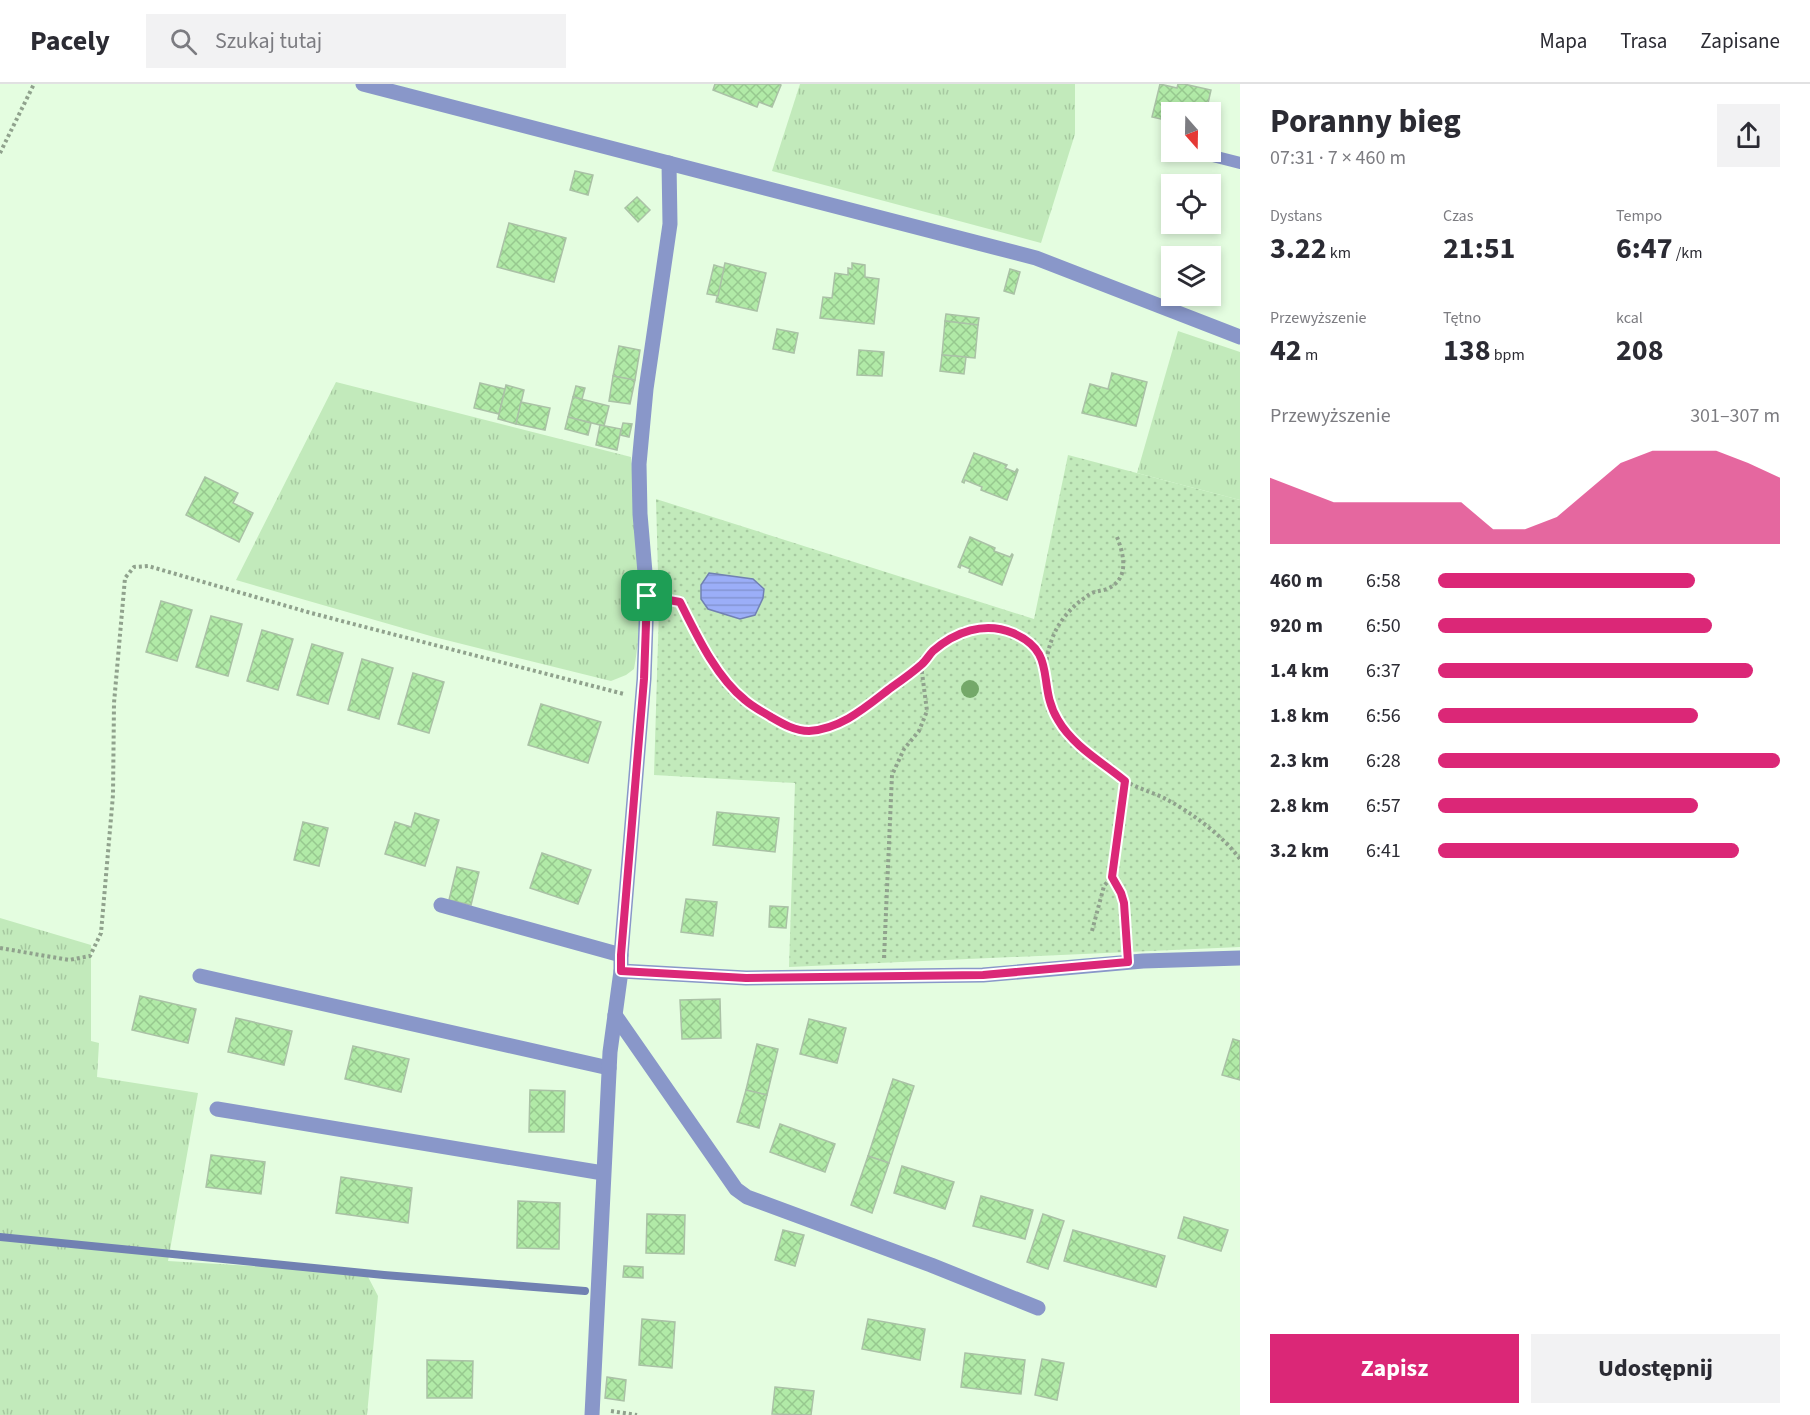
<!DOCTYPE html>
<html lang="pl">
<head>
<meta charset="utf-8">
<style>
	:root { --surface:#fff; --page:#f2f2f3; --text:#2b2b33; --muted:#7c7c81; --line:#e1e1e2; --accent:#db2777 }
	body { margin:0; font-family:"Source Sans 3",sans-serif; background:var(--page); color:var(--text); height:100vh; display:flex; flex-direction:column; font-size:22px; white-space:nowrap }
	* { box-sizing:border-box; margin:0 }
	p { font-size:20px; color:var(--muted) }
	.icon { flex:none; width:33px; height:33px; fill:none; stroke:currentColor; stroke-width:2; stroke-linecap:round; stroke-linejoin:round }
	.map { position:relative; flex:1; overflow:hidden }
	.side { display:flex; flex-direction:column; background:var(--surface); width:570px }
	.side>* { flex:none }
	.needle { width:39px; rotate:160deg }
	.buttons { position:absolute; left:1161px; top:18px; display:grid; gap:12px }
	.buttons a { display:grid; place-items:center; width:60px; height:60px; border-radius:0px; background:var(--surface); box-shadow:0 3px 9px #0003; font-size:30px }
	.pin { position:absolute; display:grid; place-items:center; width:51px; height:51px; color:#fff; margin:-26px; border-radius:12px; box-shadow:0 3px 9px #0006 }
	.round { display:grid; place-items:center; flex:none; width:63px; height:63px; border-radius:0px; background:var(--page) }
	.headline { display:flex; align-items:center; justify-content:space-between; height:102px; padding:0 30px }
	h1 { font-size:33px; font-weight:700; line-height:45px }
	.metrics { display:grid; grid-template-columns:repeat(3,1fr); gap:9px; height:102px; padding:6px 30px }
	.metrics div { display:grid; align-content:center }
	.metrics b { font-size:30px; font-weight:700 }
	.metrics small { font-size:16px; font-weight:400 }
	.metrics p { font-size:16px }
	.chart { height:168px; padding:12px 30px }
	.chart p { display:flex; justify-content:space-between }
	.chart svg { width:100%; height:108px; margin-top:6px; fill:var(--accent); opacity:.7 }
	.action { display:flex; gap:12px; margin-top:auto; padding:12px 30px }
	.action a { flex:1; height:69px; border-radius:0px; background:var(--accent); color:#fff; font-size:24px; font-weight:700; line-height:69px; text-align:center }
	.action a+a { background:var(--page); color:var(--text) }
	ul { padding:0 30px; list-style:none; font-size:20px }
	li { display:grid; grid-template-columns:96px 72px 1fr; align-items:center; height:45px }
	li i { height:15px; border-radius:8px; background:var(--accent) }
	header { display:flex; align-items:center; gap:36px; box-sizing:border-box; height:84px; padding:0 30px; background:var(--surface); border-bottom:2px solid var(--line) }
	header strong { font-size:28px }
	nav { display:flex; gap:33px; margin-inline-start:auto; font-size:21px }
	.search { width:420px; height:54px; background:var(--page); display:flex; align-items:center; gap:15px; box-sizing:border-box; padding:0 21px; border-radius:0px; color:var(--muted); font-size:22px }
	main { display:flex; flex:1; min-height:0 }
	.map>svg:first-child { display:block }
</style>
</head>
<body>
<header>
<strong>Pacely</strong>
<div class="search"><svg class="icon" aria-label="search" viewBox="0 0 24 24"><circle cx="10" cy="10" r="6"/><path d="M15 15l6 6"/></svg>Szukaj tutaj</div>
<nav><a>Mapa</a><a>Trasa</a><a>Zapisane</a></nav>
</header>
<main>
<div class="map">
<svg width="1240" height="1331" viewBox="0 0 1240 1331">
	<defs>
		<pattern id="grass-tufts" width="24" height="20" patternUnits="userSpaceOnUse" patternTransform="scale(1.5)"><rect width="24" height="20" fill="#c2eabb"/><path d="M3 7l-1-3M5 7V3M7 7l1-3M15 17l-1-3M17 17v-4M19 17l1-3" fill="none" stroke="#a6c8a0"/></pattern>
		<pattern id="park-dots" width="8" height="8" patternUnits="userSpaceOnUse" patternTransform="scale(1.5)"><rect width="8" height="8" fill="#c2eabb"/><path d="M2 2h.1M6 6h.1" fill="none" stroke="#a6c8a0" stroke-width="1.8" stroke-linecap="round"/></pattern>
		<pattern id="water-rules" width="6" height="5" patternUnits="userSpaceOnUse" patternTransform="scale(1.5)"><rect width="6" height="5" fill="#9baef8"/><path d="M0 2.5h6" fill="none" stroke="#8495d3"/></pattern>
		<pattern id="building-cross-hatch" width="8" height="8" patternUnits="userSpaceOnUse" patternTransform="scale(1.5)"><rect width="8" height="8" fill="#b1eaa7"/><path d="M0 0l8 8M0 8l8-8" fill="none" stroke="#97c88f"/></pattern>
	</defs>
	<rect width="100%" height="100%" fill="#e4fde0"/>
	<g fill="url(#grass-tufts)">
		<path d="M800 0H1075V50L1041 159 772 87Z"/>
		<path d="M1178 247 1240 268V416L1137 389Z"/>
		<path d="M336 298 631 373C636 442 647 515 634 585L626 591 611 597 434 553 236 496Z"/>
		<path d="M0 834 91 861V957L99 959 97 993 198 1009 168 1177 366 1189 378 1212 367 1331H0Z"/>
	</g>
	<path fill="url(#park-dots)" d="M1068 371 1240 416V863L789 883 795 699 654 691 659 525 656 415 1034 535Z"/>
	<path fill="url(#water-rules)" stroke="#7181b2" stroke-width="1.5" d="M709 489 753 495 764 505 763 514 755 531 740 535 708 525 701 515V501Z"/>
	<g fill="none" stroke-linecap="round" stroke-linejoin="round">
		<path stroke="#7181b2" stroke-width="8" d="M0 1153 384 1191 585 1207"/>
	</g>
	<g fill="url(#building-cross-hatch)" stroke="#aac1a6" stroke-width="1.5">
		<path d="M715 0H779L781 1 772 23 759 18 757 23 713 6Z"/>
		<path d="M1160 0 1177 4 1178 0H1184L1211 6 1206 28H1172V44H1169L1170 37 1152 33Z"/>
		<path d="M575 87 593 91 588 111 570 106Z"/>
		<path d="M637 113 650 126 638 138 625 124Z"/>
		<path d="M509 139 566 154 554 198 497 183Z"/>
		<path d="M725 179 766 189 757 227 716 218Z"/>
		<path d="M852 179 865 181V193L879 195 874 240 820 234 823 213 832 214 835 189 848 191V184L852 185Z"/>
		<path d="M714 181 724 184 718 212 707 210Z"/>
		<path d="M1010 185 1020 188 1014 210 1004 207Z"/>
		<path d="M946 230 979 234 978 241 945 237Z"/>
		<path d="M945 237 978 241 975 274 942 271Z"/>
		<path d="M777 245 798 249 794 269 773 265Z"/>
		<path d="M619 262 640 266 635 296 613 292Z"/>
		<path d="M859 266 884 268 882 292 857 291Z"/>
		<path d="M942 271 966 273 964 290 940 287Z"/>
		<path d="M1112 289 1147 298 1136 342 1082 329 1090 300 1108 305Z"/>
		<path d="M613 292 635 296 630 320 609 317Z"/>
		<path d="M480 299 505 305 499 330 474 324Z"/>
		<path d="M506 301 524 306 516 340 498 335Z"/>
		<path d="M576 302 585 304 582 315 573 313Z"/>
		<path d="M573 313 609 322 604 342 568 333Z"/>
		<path d="M521 318 550 324 545 346 516 340Z"/>
		<path d="M568 333 591 339 588 351 565 345Z"/>
		<path d="M623 339 632 340 629 353 620 351Z"/>
		<path d="M600 341 621 345 617 366 596 361Z"/>
		<path d="M974 369 1007 381 1005 384 1015 388 1017 385 1018 386 1007 416 981 406 982 403 965 396 964 399 962 398Z"/>
		<path d="M205 393 238 409 233 419 253 429 239 458 186 431Z"/>
		<path d="M970 453 995 464 994 467 1010 473 1012 470 1013 471 1002 501 969 488 970 485 961 481 960 484 958 483Z"/>
		<path d="M161 517 192 526 177 577 146 568Z"/>
		<path d="M211 532 242 540 228 592 196 583Z"/>
		<path d="M262 546 293 555 278 606 247 597Z"/>
		<path d="M312 560 343 569 328 620 297 611Z"/>
		<path d="M362 575 393 584 379 635 348 626Z"/>
		<path d="M413 589 444 598 429 649 398 640Z"/>
		<path d="M541 620 601 638 588 679 528 661Z"/>
		<path d="M717 728 779 734 775 768 713 761Z"/>
		<path d="M415 729 439 736 425 782 385 770 395 738 411 743Z"/>
		<path d="M303 738 328 744 319 782 294 776Z"/>
		<path d="M542 769 591 786 578 820 530 804Z"/>
		<path d="M457 783 479 788 471 821 449 816Z"/>
		<path d="M686 815 717 818 713 852 681 848Z"/>
		<path d="M770 822 788 823 786 844 769 843Z"/>
		<path d="M140 912 196 925 188 959 132 946Z"/>
		<path d="M720 915 721 954 682 955 680 916Z"/>
		<path d="M236 934 292 947 284 981 228 968Z"/>
		<path d="M809 935 846 944 837 979 800 970Z"/>
		<path d="M1233 955 1240 957V996L1222 991Z"/>
		<path d="M757 960 778 965 767 1011 746 1006Z"/>
		<path d="M353 962 409 975 401 1008 345 995Z"/>
		<path d="M893 995 914 1002 889 1079 868 1072Z"/>
		<path d="M530 1006 565 1007 564 1048H529Z"/>
		<path d="M746 1006 767 1011 759 1044 737 1038Z"/>
		<path d="M780 1040 835 1060 825 1088 770 1068Z"/>
		<path d="M211 1071 265 1078 261 1110 206 1103Z"/>
		<path d="M868 1072 889 1079 872 1129 851 1121Z"/>
		<path d="M902 1082 954 1098 945 1125 894 1109Z"/>
		<path d="M341 1093 412 1104 408 1139 336 1129Z"/>
		<path d="M981 1112 1033 1126 1025 1155 973 1142Z"/>
		<path d="M518 1117 560 1119 559 1165 517 1164Z"/>
		<path d="M647 1130 685 1131 684 1170 646 1169Z"/>
		<path d="M1043 1130 1064 1137 1048 1185 1027 1178Z"/>
		<path d="M1184 1133 1228 1146 1221 1167 1178 1154Z"/>
		<path d="M783 1146 804 1151 795 1182 775 1176Z"/>
		<path d="M1073 1146 1165 1172 1156 1203 1064 1177Z"/>
		<path d="M624 1182 643 1183V1194L623 1193Z"/>
		<path d="M642 1235 675 1238 672 1284 639 1281Z"/>
		<path d="M868 1235 925 1245 920 1276 862 1265Z"/>
		<path d="M965 1269 1025 1276 1021 1310 961 1303Z"/>
		<path d="M1042 1275 1064 1279 1057 1316 1035 1311Z"/>
		<path d="M427 1276 473 1277 472 1314H427Z"/>
		<path d="M607 1293 626 1296 624 1317 605 1314Z"/>
		<path d="M775 1303 814 1307 811 1331 772 1330Z"/>
	</g>
	<g fill="none" stroke-linecap="round" stroke-linejoin="round">
		<g stroke="#90a28d" stroke-width="4" stroke-dasharray="3 3" stroke-linecap="butt">
			<path d="M0 69 34 0"/>
			<path d="M1117 453C1124 471 1130 495 1107 505 1101 507 1095 507 1090 510 1073 521 1059 536 1052 555 1039 589 1046 630 1073 656 1083 666 1095 673 1106 682 1112 686 1117 692 1124 696 1136 704 1152 708 1166 715 1192 729 1222 751 1240 775"/>
			<path d="M665 515 680 518C693 544 706 571 723 594 740 616 779 645 807 647 820 647 840 641 851 634 875 619 898 599 921 581"/>
			<path d="M1125 697 1112 793 1121 809 1124 819 1127 860"/>
			<path d="M1092 847 1104 802 1112 793"/>
			<path d="M0 864 69 876 90 872 101 849 113 711 114 619 125 494 134 483 148 482 311 529 624 610"/>
			<path d="M884 874 892 691 904 665 919 647 927 627 921 581C930 570 940 559 953 553 988 534 1027 545 1045 580"/>
			<path d="M611 1327 637 1331"/>
		</g>
		<path stroke="#8997c9" stroke-width="12" d="M1197 68 1240 79"/>
		<g stroke="#8997c9" stroke-width="15">
			<path d="M441 821 621 871"/>
			<path d="M621 887 746 894 983 891 1143 877 1240 874"/>
			<path d="M200 892 609 984"/>
			<path d="M615 931 736 1105 747 1113 931 1181 1038 1224"/>
			<path d="M217 1025 603 1089"/>
			<path d="M592 1331 610 968 621 887V871L644 595 647 512 640 430 639 380 646 305 670 140 669 79"/>
		</g>
		<path stroke="#8997c9" stroke-width="15" d="M363 0 1036 174 1240 253"/>
	</g>
	<circle fill="#74a869" cx="970" cy="605" r="9"/>
	<g fill="none" stroke-linecap="round" stroke-linejoin="round">
		<defs>
			<path id="route" d="M647 512 680 518C696 550 716 593 745 616 753 623 763 628 771 633 783 640 795 647 809 647 842 645 867 622 892 603 902 596 912 589 921 581 926 577 929 571 933 567 955 548 984 537 1013 549 1059 569 1036 600 1058 636 1073 662 1102 678 1125 697L1112 793 1121 809 1124 819 1128 878 983 891 746 894 621 887V871L644 595Z"/>
		</defs>
		<use href="#route" stroke="#fff" stroke-width="12"/>
		<use href="#route" stroke="#db2777" stroke-width="8"/>
	</g>
</svg>
<div class="buttons">
<a><svg class="needle" viewBox="-14 -14 28 28"><path d="M0-13l5 13h-10z" fill="#e53935"/><path d="M0 13l5-13h-10z" fill="#7c7c81"/></svg></a>
<a><svg class="icon" aria-label="locate" viewBox="0 0 24 24"><circle cx="12" cy="12" r="6"/><path d="M12 2v4M12 18v4M2 12h4M18 12h4"/></svg></a>
<a><svg class="icon" aria-label="layers" viewBox="0 0 24 24"><path d="M12 4l9 5-9 5-9-5zM3 14l9 5 9-5"/></svg></a>
</div>
<div class="pin" style="left:647px;top:512px;background:#1e9e55"><svg class="icon" aria-label="arrive" viewBox="0 0 24 24"><path d="M6 21V4h12l-3 4 3 4H6"/></svg></div>
</div>
<section class="side">
<div class="headline"><div><h1>Poranny bieg</h1><p>07:31 · 7 × 460 m</p></div><a class="round"><svg class="icon" aria-label="share" viewBox="0 0 24 24"><path d="M12 15V3M7 8l5-5 5 5M5 13v7h14v-7"/></svg></a></div>
<div class="metrics">
<div><p>Dystans</p><b>3.22<small> km</small></b></div>
<div><p>Czas</p><b>21:51</b></div>
<div><p>Tempo</p><b>6:47<small> /km</small></b></div>
</div>
<div class="metrics">
<div><p>Przewyższenie</p><b>42<small> m</small></b></div>
<div><p>Tętno</p><b>138<small> bpm</small></b></div>
<div><p>kcal</p><b>208</b></div>
</div>
<div class="chart"><p><span>Przewyższenie</span>301–307 m</p>
<svg viewBox="0 0 160 44" preserveAspectRatio="none"><path d="M0 44V17L10 22L20 27L30 27L40 27L50 27L60 27L70 38L80 38L90 33L100 22L110 11L120 6L130 6L140 6L150 11L160 17V44z"/></svg>
</div>
<ul>
<li><b>460 m</b>6:58<i style="width:75%"></i></li>
<li><b>920 m</b>6:50<i style="width:80%"></i></li>
<li><b>1.4 km</b>6:37<i style="width:92%"></i></li>
<li><b>1.8 km</b>6:56<i style="width:76%"></i></li>
<li><b>2.3 km</b>6:28<i style="width:100%"></i></li>
<li><b>2.8 km</b>6:57<i style="width:76%"></i></li>
<li><b>3.2 km</b>6:41<i style="width:88%"></i></li>
</ul>
<div class="action"><a>Zapisz</a><a>Udostępnij</a></div>
</section>
</main>
</body>
</html>
